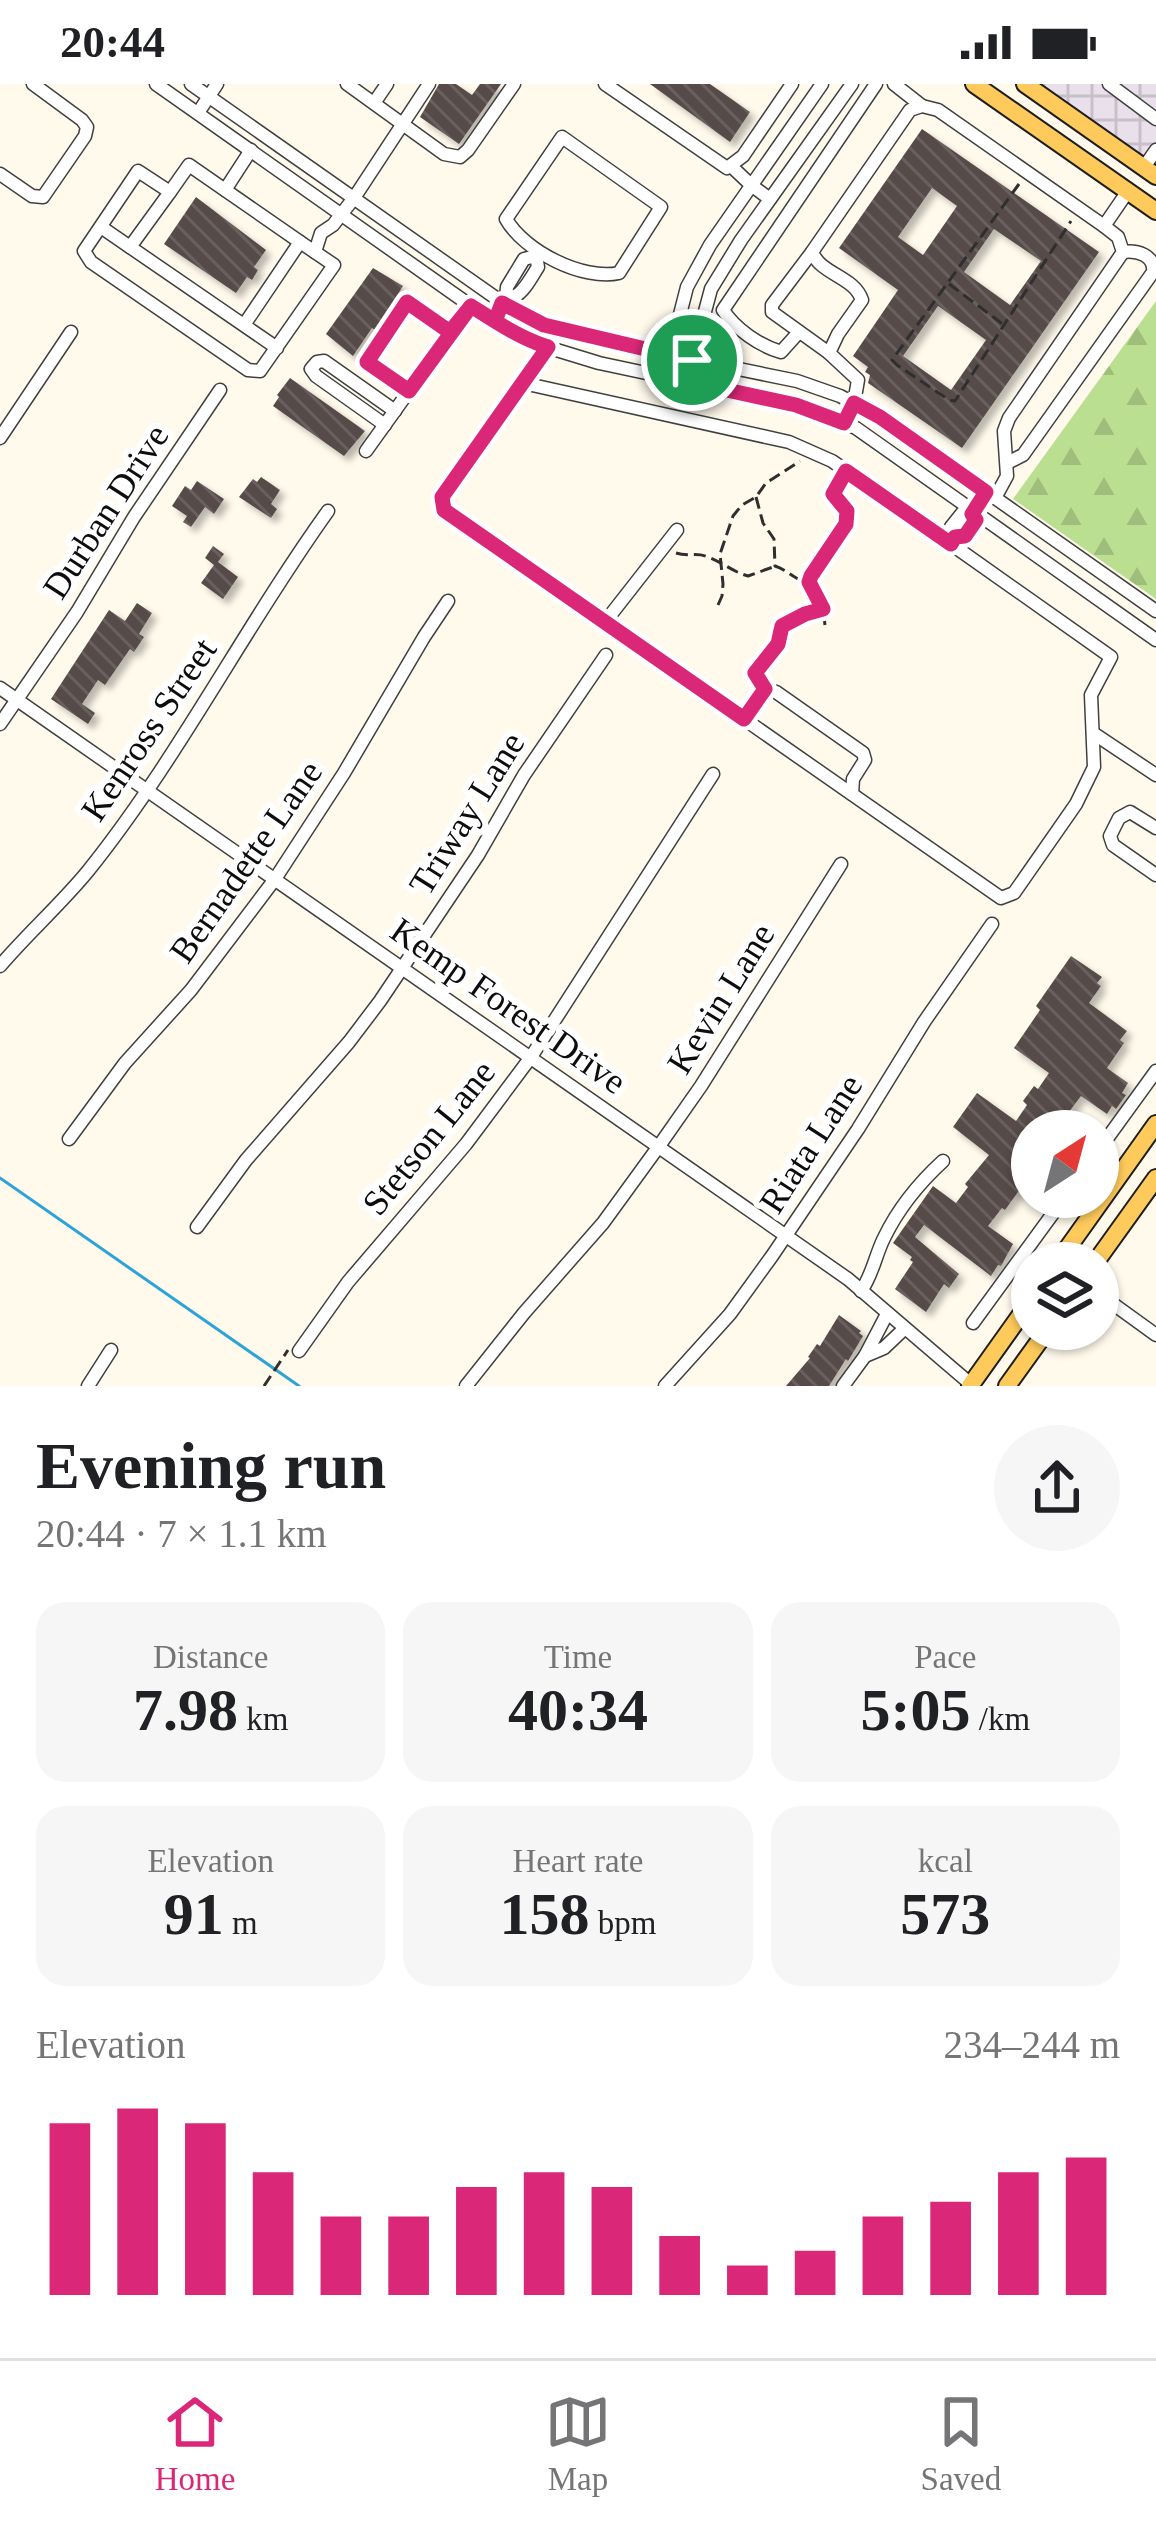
<!DOCTYPE html>
<html lang="en">
<head>
<meta charset="utf-8">
<style>
	:root { --surface:#fff; --page:#f6f6f6; --text:#202124; --muted:#757577; --line:#e0e0e0; --accent:#db2777 }
	body { margin:0; font-family:"Times New Roman",serif; background:var(--page); color:var(--text); height:100vh; display:flex; flex-direction:column; font-size:45px; white-space:nowrap }
	* { box-sizing:border-box; margin:0 }
	p { font-size:39px; color:var(--muted) }
	.icon { flex:none; width:66px; height:66px; fill:none; stroke:currentColor; stroke-width:2; stroke-linecap:round; stroke-linejoin:round }
	.map { position:relative; height:1302px; overflow:hidden }
	.sheet { display:flex; flex-direction:column; background:var(--surface); flex:1 }
	.sheet>* { flex:none }
	.needle { width:78px; rotate:36deg }
	.fabs { position:absolute; left:1011px; top:1026px; display:grid; gap:24px }
	.fabs a { display:grid; place-items:center; width:108px; height:108px; border-radius:50%; background:var(--surface); box-shadow:0 3px 9px #0004; font-size:60px }
	.pin { position:absolute; display:grid; place-items:center; width:102px; height:102px; color:#fff; margin:-51px; border:6px solid #fff; border-radius:50%; box-shadow:0 3px 12px #0007 }
	.round { display:grid; place-items:center; flex:none; width:126px; height:126px; border-radius:63px; background:var(--page) }
	.headline { display:flex; align-items:center; justify-content:space-between; height:204px; padding:0 36px }
	h1 { font-size:66px; font-weight:800; line-height:90px }
	.figures { display:grid; grid-template-columns:repeat(3,1fr); gap:18px; height:204px; padding:12px 36px }
	.figures div { display:grid; align-content:center; border-radius:30px; background:var(--page); text-align:center }
	.figures b { font-size:60px; font-weight:800 }
	.figures small { font-size:33px; font-weight:400 }
	.figures p { font-size:33px }
	.chart { height:336px; padding:24px 36px }
	.chart p { display:flex; justify-content:space-between }
	.chart svg { width:100%; height:216px; margin-top:12px; stroke:var(--accent); stroke-width:6 }
	.status { display:flex; justify-content:space-between; align-items:center; height:84px; padding:0 60px; background:var(--surface); direction:ltr }
	.status svg { height:33px; fill:currentColor }
	.tabs { display:flex; justify-content:space-around; align-items:center; height:168px; border-top:3px solid var(--line); background:var(--surface); font-size:33px; color:var(--muted) }
	.tabs a { display:grid; justify-items:center; gap:6px }
	.tabs .on { color:var(--accent) }
	.map>svg:first-child { display:block }
</style>
</head>
<body>
<div class="status"><b>20:44</b><svg viewBox="0 0 49 12"><path d="M0 12V9h3v3zM5 12V6h3v6zM10 12V3h3v9zM15 12V0h3v12zM26 1h20v11H26zM47 4h2v5h-2z"/></svg></div>
<div class="map">
<svg width="1156" height="1302" viewBox="0 0 1156 1302">
	<defs>
		<pattern id="industrial-grid" width="8" height="8" patternUnits="userSpaceOnUse" patternTransform="scale(3)"><rect width="8" height="8" fill="#eae0ec"/><path d="M0 4h8M4 0v8" fill="none" stroke="#c8bfc9"/></pattern>
		<pattern id="forest-firs" width="22" height="20" patternUnits="userSpaceOnUse" patternTransform="scale(3)"><rect width="22" height="20" fill="#badf90"/><path d="M5 1l3.5 6h-7zM16 11l3.5 6h-7z" fill="#9fbe7b"/></pattern>
		<pattern id="building-back-hatch" width="6" height="6" patternUnits="userSpaceOnUse" patternTransform="scale(3)"><rect width="6" height="6" fill="#564c48"/><path d="M-1 5l2 2M0 0l6 6M5-1l2 2" fill="none" stroke="#69615e"/></pattern>
		<filter id="shadow"><feDropShadow dx="5.5" dy="5.5" stdDeviation="3" flood-color="#0004"/></filter>
	</defs>
	<rect width="100%" height="100%" fill="#fffaec"/>
	<path fill="url(#industrial-grid)" d="M1025 0H1156V91Z"/>
	<path fill="url(#forest-firs)" d="M1156 217V515L1013 415Z"/>
	<g fill="none" stroke-linecap="round" stroke-linejoin="round">
		<path stroke="#2ca3d9" stroke-width="3" d="M0 1094 299 1302"/>
	</g>
	<g fill="url(#building-back-hatch)" fill-rule="evenodd" filter="url(#shadow)">
		<path d="M439 0H456L472 11 480 0H501L459 60 420 33Z"/>
		<path d="M650 0H710L750 28 730 58Z"/>
		<path d="M922 45 1099 168 962 364 868 299 870 291 865 288 868 283 853 272 898 206 839 164ZM932 104 957 122 923 171 898 153ZM994 145 1041 177 1010 221 964 188ZM938 222 986 256 951 306 903 272Z"/>
		<path d="M196 113 266 166 254 183 258 186 252 196 247 193 236 209 164 160Z"/>
		<path d="M373 184 403 202 375 246 372 244 353 272 326 250Z"/>
		<path d="M290 294 365 347 344 372 273 322 279 313 277 311Z"/>
		<path d="M261 393 280 406 271 420 277 425 271 434 239 413 253 395 257 398Z"/>
		<path d="M197 397 224 415 214 430 205 423 191 443 183 438 187 432 172 422 185 402 191 406Z"/>
		<path d="M213 462 224 470 218 478 238 493 223 515 201 499 214 481 205 474Z"/>
		<path d="M137 519 152 529 139 550 144 553 134 568 130 565 105 601 98 596 82 620 95 629 88 640 51 615 109 526 125 537Z"/>
		<path d="M1071 872 1102 893 1097 899 1101 902 1089 919 1127 947 1120 956 1124 959 1107 984 1128 999 1122 1009 1126 1011 1116 1025 1112 1022 1107 1030 1081 1012 1069 1028 1072 1031 1060 1047H1032V1102L1026 1097 1005 1126 1002 1124 988 1142 1013 1160 1001 1182 998 1181 991 1192 924 1141 915 1153 959 1190 949 1204 944 1200 926 1228 895 1205 913 1178 910 1176 912 1173 893 1159 933 1102 956 1119 968 1103 965 1100 989 1071 953 1043 977 1009 1016 1037 1027 1021 1023 1017 1034 1002 1038 1005 1049 989 1014 964 1040 926 1036 922Z"/>
		<path d="M839 1231 861 1247 859 1249 863 1252 848 1277 846 1275 829 1302H786L810 1274 808 1273 817 1260 820 1262Z"/>
	</g>
	<g fill="none" stroke-linecap="round" stroke-linejoin="round">
		<defs>
			<g id="minor">
				<path d="M156 0 471 222 527 257 599 279 796 321 856 344 1156 556"/>
				<path d="M191 0 503 219 544 240 670 271 797 297 840 312 880 333 1156 527"/>
				<path d="M347 0 444 70 460 73 468 66 514 0"/>
				<path d="M605 0 727 84 743 72 792 0"/>
				<path d="M894 0 922 22"/>
				<path d="M1109 0 1156 35"/>
				<path d="M374 19 387 0"/>
				<path d="M198 29 217 0"/>
				<path d="M562 53 661 123 619 189C583 197 524 167 506 135Z"/>
				<path d="M731 82 751 101 770 115"/>
				<path d="M1144 83 1156 66"/>
				<path d="M0 90 32 112 43 113 85 52 87 43 82 36 33 0"/>
				<path d="M225 106 251 66"/>
				<path d="M170 108 189 81 300 158"/>
				<path d="M1104 142 1128 107"/>
				<path d="M101 143 130 163"/>
				<path d="M315 168 321 149 333 141 354 114 429 0"/>
				<path d="M812 168 772 221V228L829 269"/>
				<path d="M506 215 507 203 524 175 536 172"/>
				<path d="M502 219C506 216 511 215 515 212 524 208 532 192 538 183L536 172 539 168"/>
				<path d="M244 241 300 158 334 181 260 287 248 286 91 178 84 167 138 87 170 108 130 163 277 264"/>
				<path d="M799 248 781 268C760 262 735 245 723 226L876 0"/>
				<path d="M548 263 442 413 444 426 1001 814 1014 809 1076 720 1094 683 1091 611 1111 573 951 460 955 453"/>
				<path d="M664 293 687 203 710 161 822 0"/>
				<path d="M690 298 692 276 711 205 741 156 852 0"/>
				<path d="M523 299 789 358 832 377 951 460"/>
				<path d="M409 307 450 248"/>
				<path d="M844 339 854 319 858 296 829 269 838 250 862 216C854 192 821 191 812 168L910 26 922 22 938 26 1104 142 1118 153 1123 168 1009 334 1004 347 1007 392 995 414"/>
				<path d="M385 341 316 292 311 285 317 278 324 277 395 327"/>
				<path d="M0 354 71 248"/>
				<path d="M366 367 409 307 367 277 407 218 450 248 471 222"/>
				<path d="M1007 379 1023 371 1153 188C1155 171 1137 166 1123 168"/>
				<path d="M972 430 963 428 951 443 955 453 965 452 976 436 972 430 986 408"/>
				<path d="M605 538 677 446"/>
				<path d="M0 604 848 1195 973 1302"/>
				<path d="M744 635 765 605 776 608 863 669 865 676 853 695 852 710"/>
				<path d="M0 640 77 528 134 433 220 306"/>
				<path d="M1093 649 1156 691"/>
				<path d="M1156 744 1130 728 1119 734 1110 752 1113 761 1156 791"/>
				<path d="M0 882C28 849 61 820 88 787 178 675 244 544 328 427"/>
				<path d="M69 1055 125 979 191 906 275 795 344 689 424 553 448 517"/>
				<path d="M1098 1067 1156 987"/>
				<path d="M1098 1084 1115 1097"/>
				<path d="M197 1143 246 1076 349 958 380 917 478 771 524 691 606 571"/>
				<path d="M861 1207C873 1190 875 1172 884 1154 898 1125 919 1099 943 1077"/>
				<path d="M1098 1209 1156 1251"/>
				<path d="M887 1230 865 1272 884 1264 904 1245"/>
				<path d="M973 1239 1065 1113"/>
				<path d="M299 1267 348 1198 466 1060 531 973 713 690"/>
				<path d="M88 1302 111 1266"/>
				<path d="M466 1302 524 1229 603 1139 659 1062 701 1002 841 780"/>
				<path d="M665 1302 730 1230 772 1172 858 1045 924 938 992 840"/>
				<path d="M843 1302 865 1272"/>
			</g>
			<g id="major">
				<path d="M974 0 1156 127"/>
				<path d="M1025 0 1156 92"/>
				<path d="M1057 1179 1156 1040"/>
				<path d="M1095 1179 1156 1094"/>
				<path d="M970 1302 1032 1215"/>
				<path d="M1007 1302 1048 1245"/>
			</g>
		</defs>
		<use href="#minor" stroke="#404040" stroke-width="15"/>
		<use href="#major" stroke="#1e1e1e" stroke-width="20"/>
		<g stroke="#2f2f2f" stroke-width="3" stroke-dasharray="12 6" stroke-linecap="butt">
			<path d="M1019 100 892 276 897 281 949 316 955 317 1071 137"/>
			<path d="M949 200 1004 241"/>
			<path d="M756 413 763 439 774 455 775 482C788 486 795 497 809 498 818 473 846 453 847 427L834 410 841 396"/>
			<path d="M676 469C688 473 697 468 708 473 722 478 733 488 748 492L773 483"/>
			<path d="M810 500 823 525 825 541"/>
			<path d="M718 521 722 512 723 500 720 470 733 432 742 421 756 413 766 399 800 377"/>
			<path d="M759 592 756 586 778 560 783 542 810 528 823 525"/>
			<path d="M264 1302 288 1266"/>
		</g>
		<use href="#minor" stroke="#fff" stroke-width="12"/>
		<use href="#major" stroke="#ffca5c" stroke-width="16"/>
	</g>
	<g fill="none" stroke-linecap="round" stroke-linejoin="round">
		<defs>
			<path id="route" d="M692 276 544 241 502 219 495 237 471 222 409 307 367 278 407 218 450 248 471 222C496 238 520 254 548 263L442 413 444 426 744 635 765 605 755 589 778 560 782 542 805 530 823 525 809 498 811 492 846 440 847 427 833 410 846 387 951 460 955 453 965 452 976 436 972 430 986 408 880 333 854 319 844 339 796 321 690 298 692 276"/>
		</defs>
		<use href="#route" stroke="#fff" stroke-width="24"/>
		<use href="#route" stroke="#db2777" stroke-width="15"/>
	</g>
	<g text-anchor="middle" stroke-width="12" stroke-linejoin="round" paint-order="stroke">
		<g font-size="36" fill="#0d0d0d" stroke="#fff">
			<text transform="translate(105 427) rotate(-57)" y="13">Durban Drive</text>
			<text transform="translate(148 645) rotate(-56)" y="13">Kenross Street</text>
			<text transform="translate(466 729) rotate(-58)" y="13">Triway Lane</text>
			<text transform="translate(245 777) rotate(-55)" y="13">Bernadette Lane</text>
			<text transform="translate(720 914) rotate(-58)" y="13">Kevin Lane</text>
			<text transform="translate(509 921) rotate(35)" y="13">Kemp Forest Drive</text>
			<text transform="translate(428 1053) rotate(-51)" y="13">Stetson Lane</text>
			<text transform="translate(810 1059) rotate(-57)" y="13">Riata Lane</text>
		</g>
	</g>
</svg>
<div class="fabs">
<a><svg class="needle" viewBox="-14 -14 28 28"><path d="M0-13l5 13h-10z" fill="#e53935"/><path d="M0 13l5-13h-10z" fill="#757577"/></svg></a>
<a><svg class="icon" aria-label="layers" viewBox="0 0 24 24"><path d="M12 4l9 5-9 5-9-5zM3 14l9 5 9-5"/></svg></a>
</div>
<div class="pin" style="left:692px;top:276px;background:#1e9e55"><svg class="icon" aria-label="arrive" viewBox="0 0 24 24"><path d="M6 21V4h12l-3 4 3 4H6"/></svg></div>
</div>
<section class="sheet">
<div class="headline"><div><h1>Evening run</h1><p>20:44 · 7 × 1.1 km</p></div><a class="round"><svg class="icon" aria-label="share" viewBox="0 0 24 24"><path d="M12 15V3M7 8l5-5 5 5M5 13v7h14v-7"/></svg></a></div>
<div class="figures">
<div><p>Distance</p><b>7.98<small> km</small></b></div>
<div><p>Time</p><b>40:34</b></div>
<div><p>Pace</p><b>5:05<small> /km</small></b></div>
</div>
<div class="figures">
<div><p>Elevation</p><b>91<small> m</small></b></div>
<div><p>Heart rate</p><b>158<small> bpm</small></b></div>
<div><p>kcal</p><b>573</b></div>
</div>
<div class="chart"><p><span>Elevation</span>234–244 m</p>
<svg viewBox="0 0 160 44" preserveAspectRatio="none"><path d="M5 44V9M15 44V6M25 44V9M35 44V19M45 44V28M55 44V28M65 44V22M75 44V19M85 44V22M95 44V32M105 44V38M115 44V35M125 44V28M135 44V25M145 44V19M155 44V16"/></svg>
</div>
</section>
<nav class="tabs">
<a class="on"><svg class="icon" aria-label="home" viewBox="0 0 24 24"><path d="M3 11l9-7 9 7M6 9v11h12V9"/></svg>Home</a>
<a><svg class="icon" aria-label="map" viewBox="0 0 24 24"><path d="M3 6l6-2 6 2 6-2v14l-6 2-6-2-6 2zM9 4v14M15 6v14"/></svg>Map</a>
<a><svg class="icon" aria-label="saved" viewBox="0 0 24 24"><path d="M7 4h10v16l-5-4-5 4z"/></svg>Saved</a>
</nav>
</body>
</html>
